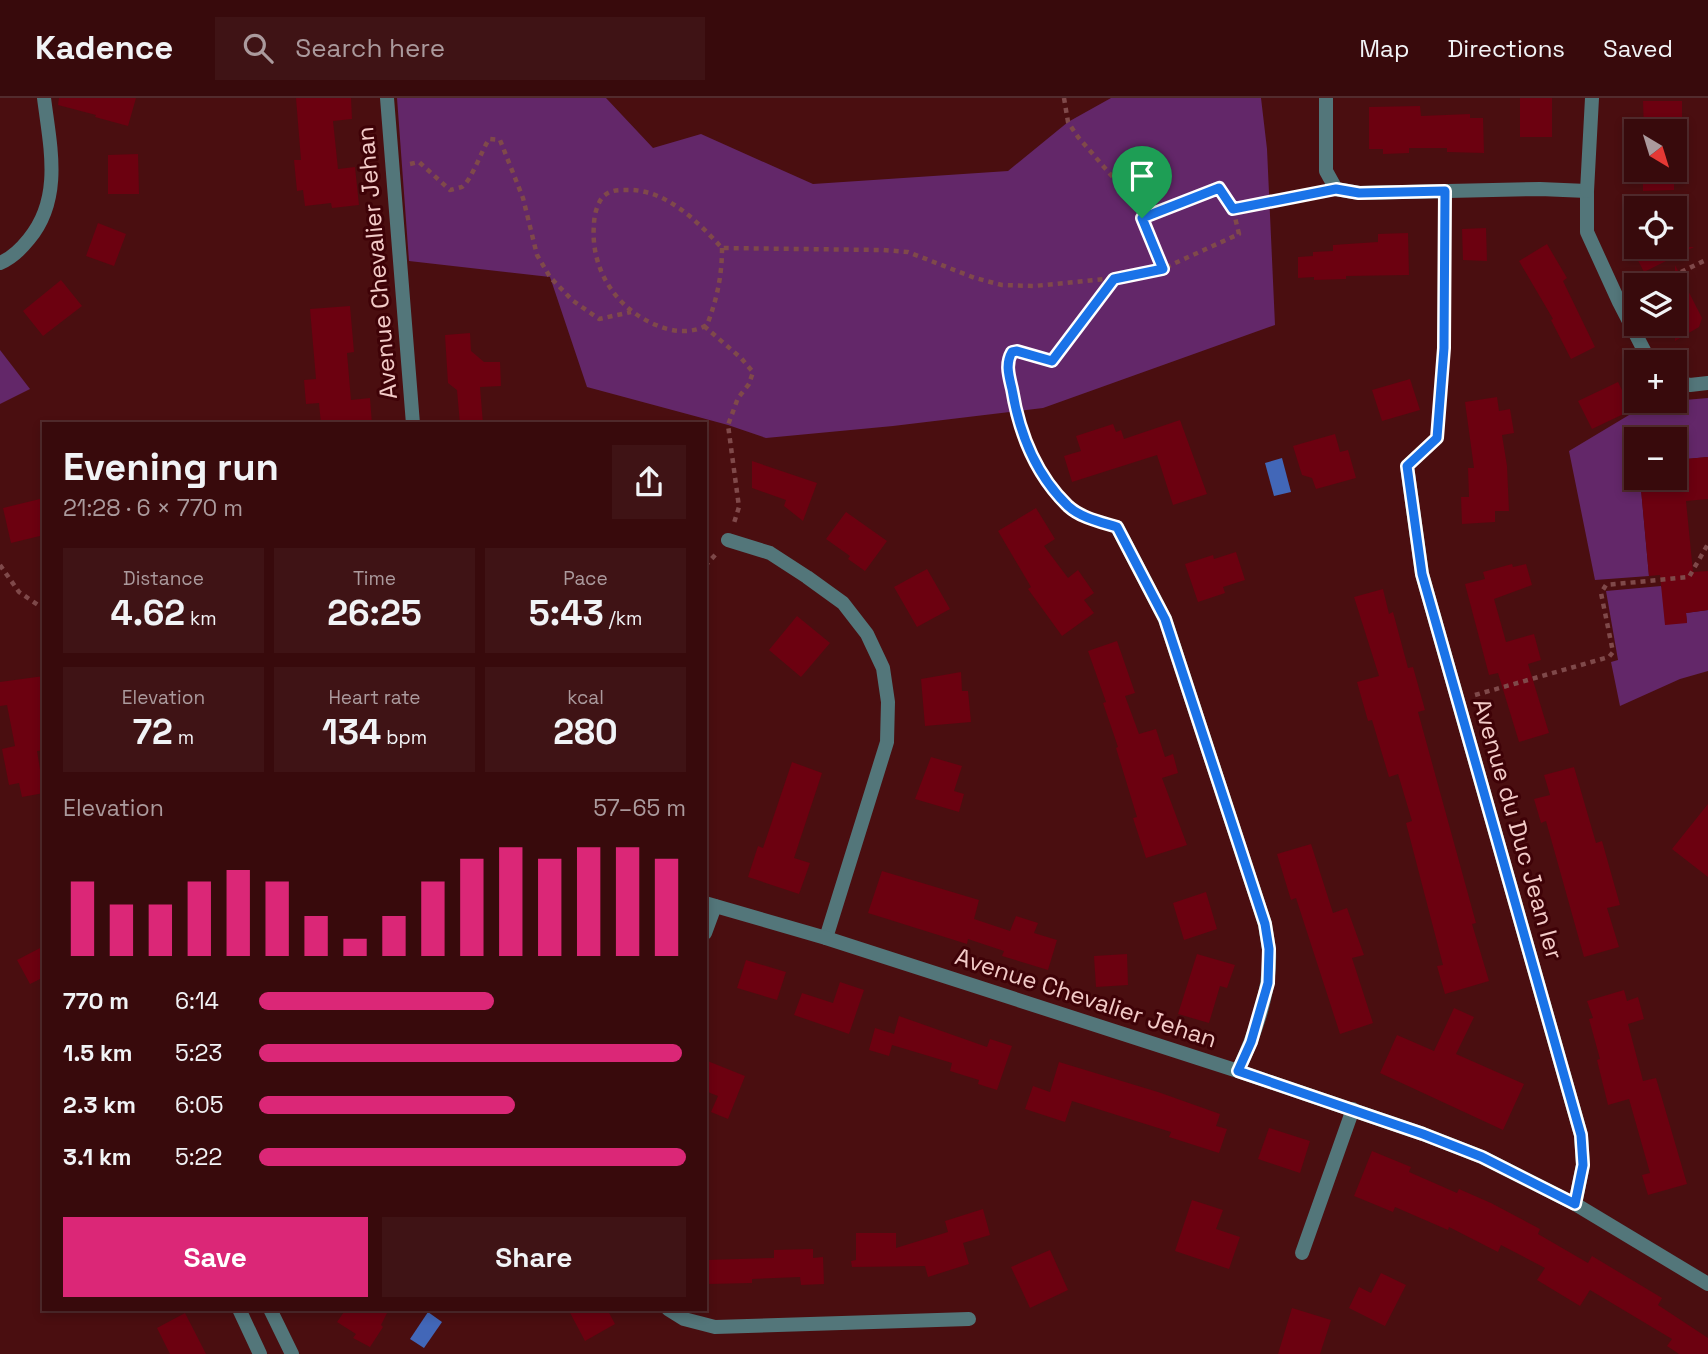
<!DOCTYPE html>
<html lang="en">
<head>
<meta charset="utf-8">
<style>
	:root { --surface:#380a0c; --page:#3f1315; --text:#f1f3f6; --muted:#ab9a9d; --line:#522b2d; --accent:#db2777 }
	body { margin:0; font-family:"Space Grotesk",sans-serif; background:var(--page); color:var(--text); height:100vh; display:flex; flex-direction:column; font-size:26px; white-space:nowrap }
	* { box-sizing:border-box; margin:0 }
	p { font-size:23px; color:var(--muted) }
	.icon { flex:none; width:38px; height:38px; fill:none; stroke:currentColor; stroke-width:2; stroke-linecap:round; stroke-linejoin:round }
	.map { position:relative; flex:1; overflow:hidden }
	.details { position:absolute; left:42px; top:324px; width:665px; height:889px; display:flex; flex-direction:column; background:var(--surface); border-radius:0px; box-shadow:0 4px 10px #0003,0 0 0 2px var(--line) }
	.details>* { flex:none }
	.needle { width:46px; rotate:142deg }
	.controls { position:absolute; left:1624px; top:21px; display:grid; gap:14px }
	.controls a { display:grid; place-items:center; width:63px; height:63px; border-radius:0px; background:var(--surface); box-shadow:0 4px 10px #0003,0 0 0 2px var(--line); font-size:35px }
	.pin { position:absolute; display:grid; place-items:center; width:60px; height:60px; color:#fff; margin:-72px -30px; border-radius:50% 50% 50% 0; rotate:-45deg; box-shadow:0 0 7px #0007 }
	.pin .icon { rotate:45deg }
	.round { display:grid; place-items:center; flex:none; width:74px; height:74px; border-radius:0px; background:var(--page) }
	.head { display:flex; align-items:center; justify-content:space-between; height:119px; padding:0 21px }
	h1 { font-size:38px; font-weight:800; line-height:52px }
	.stats { display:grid; grid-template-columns:repeat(3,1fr); gap:10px; height:119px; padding:7px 21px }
	.stats div { display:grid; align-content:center; border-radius:0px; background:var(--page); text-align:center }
	.stats b { font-size:35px; font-weight:800 }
	.stats small { font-size:19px; font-weight:400 }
	.stats p { font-size:19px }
	.chart { height:196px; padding:14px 21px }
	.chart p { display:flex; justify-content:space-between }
	.chart svg { width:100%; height:126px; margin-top:7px; stroke:var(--accent); stroke-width:6 }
	.button { display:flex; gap:14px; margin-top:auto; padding:14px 21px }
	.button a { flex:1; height:80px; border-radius:0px; background:var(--accent); color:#fff; font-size:28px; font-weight:800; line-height:80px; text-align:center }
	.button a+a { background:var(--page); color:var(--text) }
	ul { padding:0 21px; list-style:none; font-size:23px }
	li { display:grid; grid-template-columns:112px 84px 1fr; align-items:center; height:52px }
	li i { height:18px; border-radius:9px; background:var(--accent) }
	header { display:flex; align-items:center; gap:42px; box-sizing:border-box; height:98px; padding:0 35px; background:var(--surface); border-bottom:2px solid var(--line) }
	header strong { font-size:33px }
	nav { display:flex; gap:38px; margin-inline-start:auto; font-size:24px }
	.search { width:490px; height:63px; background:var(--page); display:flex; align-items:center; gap:18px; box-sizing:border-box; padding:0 24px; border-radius:0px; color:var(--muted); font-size:26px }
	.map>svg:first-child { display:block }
</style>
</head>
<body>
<header>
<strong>Kadence</strong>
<div class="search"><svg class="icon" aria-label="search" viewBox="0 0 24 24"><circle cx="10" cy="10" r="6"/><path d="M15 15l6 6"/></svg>Search here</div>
<nav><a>Map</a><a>Directions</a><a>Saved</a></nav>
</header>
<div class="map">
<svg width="1708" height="1256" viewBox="0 0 1708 1256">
	<rect width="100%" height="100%" fill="#4a0e10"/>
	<g fill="#632769">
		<path d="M397 0H606L653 50 701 36 813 86 1008 73 1068 24 1111 0H1261L1267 51 1275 227 1043 310 893 328 766 340 728 327 587 289 550 179 409 163Z"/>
		<path d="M0 252 30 291 0 306Z"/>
		<path d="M1708 300V359L1675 362V341H1636V380H1640L1649 478 1595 482 1569 353 1649 305Z"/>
		<path d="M1661 488 1687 525 1686 515 1708 512V573L1680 581 1620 608 1611 564 1618 562 1606 493Z"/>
	</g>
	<g fill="#4267b8">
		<path d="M1282 360 1291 394 1274 398 1265 365Z"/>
		<path d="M428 1214 442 1224 424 1250 410 1241Z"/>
	</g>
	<g fill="#6c0110">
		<path d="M59 0H136L128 28 95 19 96 17 58 7Z"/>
		<path d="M296 0H351L352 21 333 23 338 71 355 69 359 107 332 110 331 105 305 108 303 92 297 93 294 62H301Z"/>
		<rect x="1520" y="0" width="32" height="39"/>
		<path d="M1643 3H1682V32L1644 33Z"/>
		<path d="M1420 8 1421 18 1470 16V20H1483L1484 55 1447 54V50H1409V55L1383 56V51H1369V9Z"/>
		<path d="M138 56 139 96H108V57Z"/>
		<path d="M1643 72H1674V92L1643 93Z"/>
		<path d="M98 125 126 136 114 168 86 158Z"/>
		<path d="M1486 130 1487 163 1463 162 1462 131Z"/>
		<path d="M1408 135 1409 177 1346 178V181L1314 182V179L1298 180V159L1313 158V154L1333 153V147L1378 144V136Z"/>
		<path d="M1547 146 1567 180 1563 183 1595 249 1571 261 1551 222 1553 221 1519 163Z"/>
		<path d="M1631 149H1694L1644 174Z"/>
		<path d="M1675 167 1702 220 1699 229 1675 243Z"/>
		<path d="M61 182 82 208 43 238 23 213Z"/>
		<path d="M350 208 354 254 347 255 351 302 370 300 372 326H321L319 305 306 306 304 282 316 281 310 211Z"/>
		<path d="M470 235 471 253 484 264H500L501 288 480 289 483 326H460L457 292 448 285 445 237Z"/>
		<path d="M1410 281 1420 312 1382 323 1372 292Z"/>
		<path d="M1618 284 1632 312 1592 331 1578 303Z"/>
		<path d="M1497 299 1499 313 1510 311 1514 335 1502 337 1507 368 1509 413H1495V424L1462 426 1461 399H1469L1468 370H1474L1465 304Z"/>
		<path d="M1180 322 1207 396 1173 407 1157 357 1072 384 1064 358 1081 353 1076 338 1113 326 1116 334 1121 332 1124 341Z"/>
		<path d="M1335 336 1340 354 1348 352 1356 380 1316 391 1312 380 1302 377 1293 348Z"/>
		<path d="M1708 359V401L1686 403 1693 474 1708 473V512L1686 515 1687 525 1665 527 1660 477 1649 478 1640 380H1675V362Z"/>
		<path d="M752 363 817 385 803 423 784 408 786 402 752 390Z"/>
		<path d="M44 400V437L11 445 3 410Z"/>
		<path d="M1036 410 1055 441 1044 448 1068 480 1078 472 1094 495 1084 502 1094 515 1062 538 1028 491 1031 489 998 433Z"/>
		<path d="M846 414 887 443 865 473 848 461 850 458 826 441Z"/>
		<path d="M1236 454 1245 482 1223 489 1225 495 1198 504 1185 466 1213 457 1214 461Z"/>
		<path d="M1512 466 1513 469 1526 466 1532 487 1494 501 1506 544 1534 536 1541 562 1528 566 1549 635 1519 644 1498 575 1489 577 1465 486 1485 481 1483 474Z"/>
		<path d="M927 471 950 511 917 529 894 489Z"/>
		<path d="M1383 491 1389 516 1393 514 1408 570 1413 569 1425 612 1418 614 1476 825 1472 826 1489 883 1445 896 1437 868 1443 867 1406 725 1412 723 1398 676 1389 679 1372 622 1368 623 1357 584 1379 578 1354 499Z"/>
		<path d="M797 518 830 545 801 579 769 552Z"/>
		<path d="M1117 543 1135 595 1125 598 1139 636 1156 631 1165 659 1173 656 1178 675 1162 680 1187 747 1146 760 1133 720 1137 719 1116 650 1118 649 1103 605 1106 604 1088 553Z"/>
		<path d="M961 574 962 593H968L971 624 925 628 921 581Z"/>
		<path d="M44 578V652L37 653 44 695 22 699 19 685 9 687 2 651 15 648 7 607 0 608V584Z"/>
		<path d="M931 659 962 668 954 693 964 696 959 714 915 701Z"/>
		<path d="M792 664 822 675 794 760 810 765 799 796 748 779 758 748 763 750Z"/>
		<path d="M1574 669 1596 745 1602 743 1620 807 1607 810 1619 849 1584 859 1546 723 1541 725 1534 701 1550 697 1544 677Z"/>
		<path d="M1708 706V779L1672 751Z"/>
		<path d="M1311 746 1333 815 1347 810 1364 857 1352 860 1373 925 1340 936 1296 800 1291 802 1277 756Z"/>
		<path d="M882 773 979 802 974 821 1010 833 1016 818 1038 825 1034 835 1057 842 1048 872 1002 858 1004 853 968 841 967 846 868 815Z"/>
		<path d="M1206 794 1217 831 1184 842 1173 805Z"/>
		<path d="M44 848V879L30 886 17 862Z"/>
		<path d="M1127 856 1128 887 1096 889 1094 858Z"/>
		<path d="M1197 856 1235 867 1227 890 1220 888 1209 925 1178 916Z"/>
		<path d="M746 862 786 874 777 902 737 890Z"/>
		<path d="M840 884 864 892 849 936 794 917 802 895 833 905Z"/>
		<path d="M1624 892 1627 903 1638 899 1644 921 1628 926 1643 983 1656 980 1687 1086 1648 1097 1642 1077 1650 1075 1629 1001 1608 1007 1597 962 1600 961 1589 921 1593 920 1587 903Z"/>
		<path d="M1454 910 1474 919 1456 956 1524 986 1503 1032 1380 975 1397 937 1434 953Z"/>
		<path d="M899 918 987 949 990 941 1012 948 997 992 978 986 979 982 950 973 952 965 892 947 889 958 869 952 875 930 894 936Z"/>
		<path d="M705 962 745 978 728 1021 711 1014 718 998 705 993Z"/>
		<path d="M1059 964 1158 994 1220 1016 1216 1028 1227 1031 1219 1055 1169 1039 1171 1034 1072 1003 1065 1024 1025 1011 1033 988 1050 994Z"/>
		<path d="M1269 1030 1310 1043 1300 1075 1258 1061Z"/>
		<path d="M1372 1053 1411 1069 1409 1074 1457 1095 1459 1091 1491 1105 1540 1131 1538 1136 1588 1165 1592 1158 1662 1200 1658 1207 1708 1240V1256H1679L1667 1248 1672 1241 1590 1192 1580 1208 1537 1182 1545 1170 1501 1147 1498 1154 1449 1129 1448 1132 1395 1109 1393 1114 1354 1098Z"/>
		<path d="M1192 1102 1223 1112 1216 1131 1240 1139 1229 1171 1175 1153Z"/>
		<path d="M983 1111 990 1137 963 1145 969 1166 928 1179 925 1168 852 1169 851 1163 856 1162V1135H896V1150L948 1134 945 1123Z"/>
		<path d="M813 1151V1160L823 1159 824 1186 801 1187 800 1179 752 1181V1185L707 1186 706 1162 774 1160V1152Z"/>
		<path d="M1050 1152 1068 1192 1030 1210 1011 1169Z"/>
		<path d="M1381 1175 1406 1187 1385 1228 1349 1210 1359 1189 1371 1195Z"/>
		<path d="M1292 1210 1331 1222 1320 1256H1278Z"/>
		<path d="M346 1211H389L381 1227 383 1229 370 1249 353 1240 356 1236 337 1224Z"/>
		<path d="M568 1211H607L615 1226 585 1243Z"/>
		<path d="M185 1215 206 1256H170L157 1230Z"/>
	</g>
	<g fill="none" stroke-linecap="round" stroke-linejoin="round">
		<g stroke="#7f494a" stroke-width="4.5" stroke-dasharray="5 5" stroke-linecap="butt">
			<path d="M1064 0 1068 24 1078 39 1131 100 1142 120 1219 90 1233 111 1320 94"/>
			<path d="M410 66 419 64 450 92C451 92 461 89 462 89 471 83 482 52 489 41L500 42 523 100 537 157 550 179 572 202 599 221 631 214"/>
			<path d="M1142 120 1162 171"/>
			<path d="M722 150C722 178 717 201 707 227 692 236 672 234 656 227 615 210 590 170 594 126 594 117 598 102 605 97 611 92 618 92 625 92 665 90 697 123 722 150L883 152 908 154 975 180 1002 187 1034 188 1135 178 1162 171 1239 136 1233 111"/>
			<path d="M1654 187 1708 161"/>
			<path d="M704 228 741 260 753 274 749 286 738 300 728 327 739 409 734 425"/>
			<path d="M1419 357 1437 340 1444 250 1445 112"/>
			<path d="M1100 424C1045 407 1021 342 1011 291 1009 278 1005 266 1011 254L1017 253 1052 263 1114 181"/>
			<path d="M0 467 19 494 44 511"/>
			<path d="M705 468 716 456"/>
			<path d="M1475 597 1609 559 1613 554 1601 495 1606 487 1689 479 1708 446"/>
		</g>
		<g stroke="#53767a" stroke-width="14">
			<path d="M387 0 413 326"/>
			<path d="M1326 0V73L1336 91 1359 95 1540 91 1587 93V134L1619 204 1650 264"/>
			<path d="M1587 93 1592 0"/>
			<path d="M0 165C12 160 21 151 29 141 63 100 50 48 44 0"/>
			<path d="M1675 283 1690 287 1708 285"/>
			<path d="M1407 368 1422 476 1581 1037 1583 1067 1575 1106"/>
			<path d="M1117 429 1165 521 1265 826C1266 834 1268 844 1269 852 1271 894 1255 936 1238 973"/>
			<path d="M728 442 770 455 807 479 843 505 867 536 883 570 888 604 887 644 826 840"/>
			<path d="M705 805 826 840 1238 973 1423 1036 1482 1059 1575 1106 1708 1186"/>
			<path d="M705 835 715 808"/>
			<path d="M1302 1155 1353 1011"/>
			<path d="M239 1211 260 1256"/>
			<path d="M270 1211 292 1256"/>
			<path d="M668 1211 684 1221 715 1229 969 1221"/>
		</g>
	</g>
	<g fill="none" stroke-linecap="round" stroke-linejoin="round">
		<defs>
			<path id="route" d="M1219 90 1233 111 1336 91 1359 95 1445 93 1444 250 1437 340 1407 368 1422 476 1581 1037 1583 1067 1575 1106 1482 1059 1423 1036 1238 973 1251 944 1268 885 1269 851 1265 826 1165 521 1117 429C1101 424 1081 420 1068 408 1036 377 1019 334 1012 291 1009 278 1005 266 1012 254L1017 253 1052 263 1114 181 1163 171 1142 120Z"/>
		</defs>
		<use href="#route" stroke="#fff" stroke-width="14"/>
		<use href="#route" stroke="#1a73e8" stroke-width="9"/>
	</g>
	<g text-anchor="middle" stroke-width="6" stroke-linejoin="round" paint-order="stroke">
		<g font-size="24" fill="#f3cbc8" stroke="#3e0207">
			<text transform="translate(377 165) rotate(-95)" y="8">Avenue Chevalier Jehan</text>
			<text transform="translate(1518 731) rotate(74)" y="8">Avenue du Duc Jean Ier</text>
			<text transform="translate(1086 900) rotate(18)" y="8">Avenue Chevalier Jehan</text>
		</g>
	</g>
</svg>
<div class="controls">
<a><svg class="needle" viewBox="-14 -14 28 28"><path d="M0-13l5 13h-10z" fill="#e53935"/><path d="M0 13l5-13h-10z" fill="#ab9a9d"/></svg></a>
<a><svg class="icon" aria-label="locate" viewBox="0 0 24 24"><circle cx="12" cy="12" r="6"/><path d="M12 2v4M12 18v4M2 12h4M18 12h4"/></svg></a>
<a><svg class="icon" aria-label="layers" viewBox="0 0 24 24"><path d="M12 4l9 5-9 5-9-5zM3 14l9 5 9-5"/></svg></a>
<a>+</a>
<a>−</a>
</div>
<div class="pin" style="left:1142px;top:120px;background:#1e9e55"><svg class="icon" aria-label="arrive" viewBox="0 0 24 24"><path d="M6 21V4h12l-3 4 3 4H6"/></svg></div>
<section class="details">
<div class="head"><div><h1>Evening run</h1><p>21:28 · 6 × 770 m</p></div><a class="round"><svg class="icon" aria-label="share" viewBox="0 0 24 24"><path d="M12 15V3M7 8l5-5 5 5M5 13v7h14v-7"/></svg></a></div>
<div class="stats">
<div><p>Distance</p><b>4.62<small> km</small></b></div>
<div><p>Time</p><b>26:25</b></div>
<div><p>Pace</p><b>5:43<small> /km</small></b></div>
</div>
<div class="stats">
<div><p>Elevation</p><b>72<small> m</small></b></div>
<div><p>Heart rate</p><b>134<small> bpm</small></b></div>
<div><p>kcal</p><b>280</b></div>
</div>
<div class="chart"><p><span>Elevation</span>57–65 m</p>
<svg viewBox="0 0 160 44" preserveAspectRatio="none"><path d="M5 44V18M15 44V26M25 44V26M35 44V18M45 44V14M55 44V18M65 44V30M75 44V38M85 44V30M95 44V18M105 44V10M115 44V6M125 44V10M135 44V6M145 44V6M155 44V10"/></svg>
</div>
<ul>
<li><b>770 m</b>6:14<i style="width:55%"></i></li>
<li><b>1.5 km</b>5:23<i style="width:99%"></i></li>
<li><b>2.3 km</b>6:05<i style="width:60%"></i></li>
<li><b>3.1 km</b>5:22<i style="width:100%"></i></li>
</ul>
<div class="button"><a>Save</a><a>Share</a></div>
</section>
</div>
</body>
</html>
